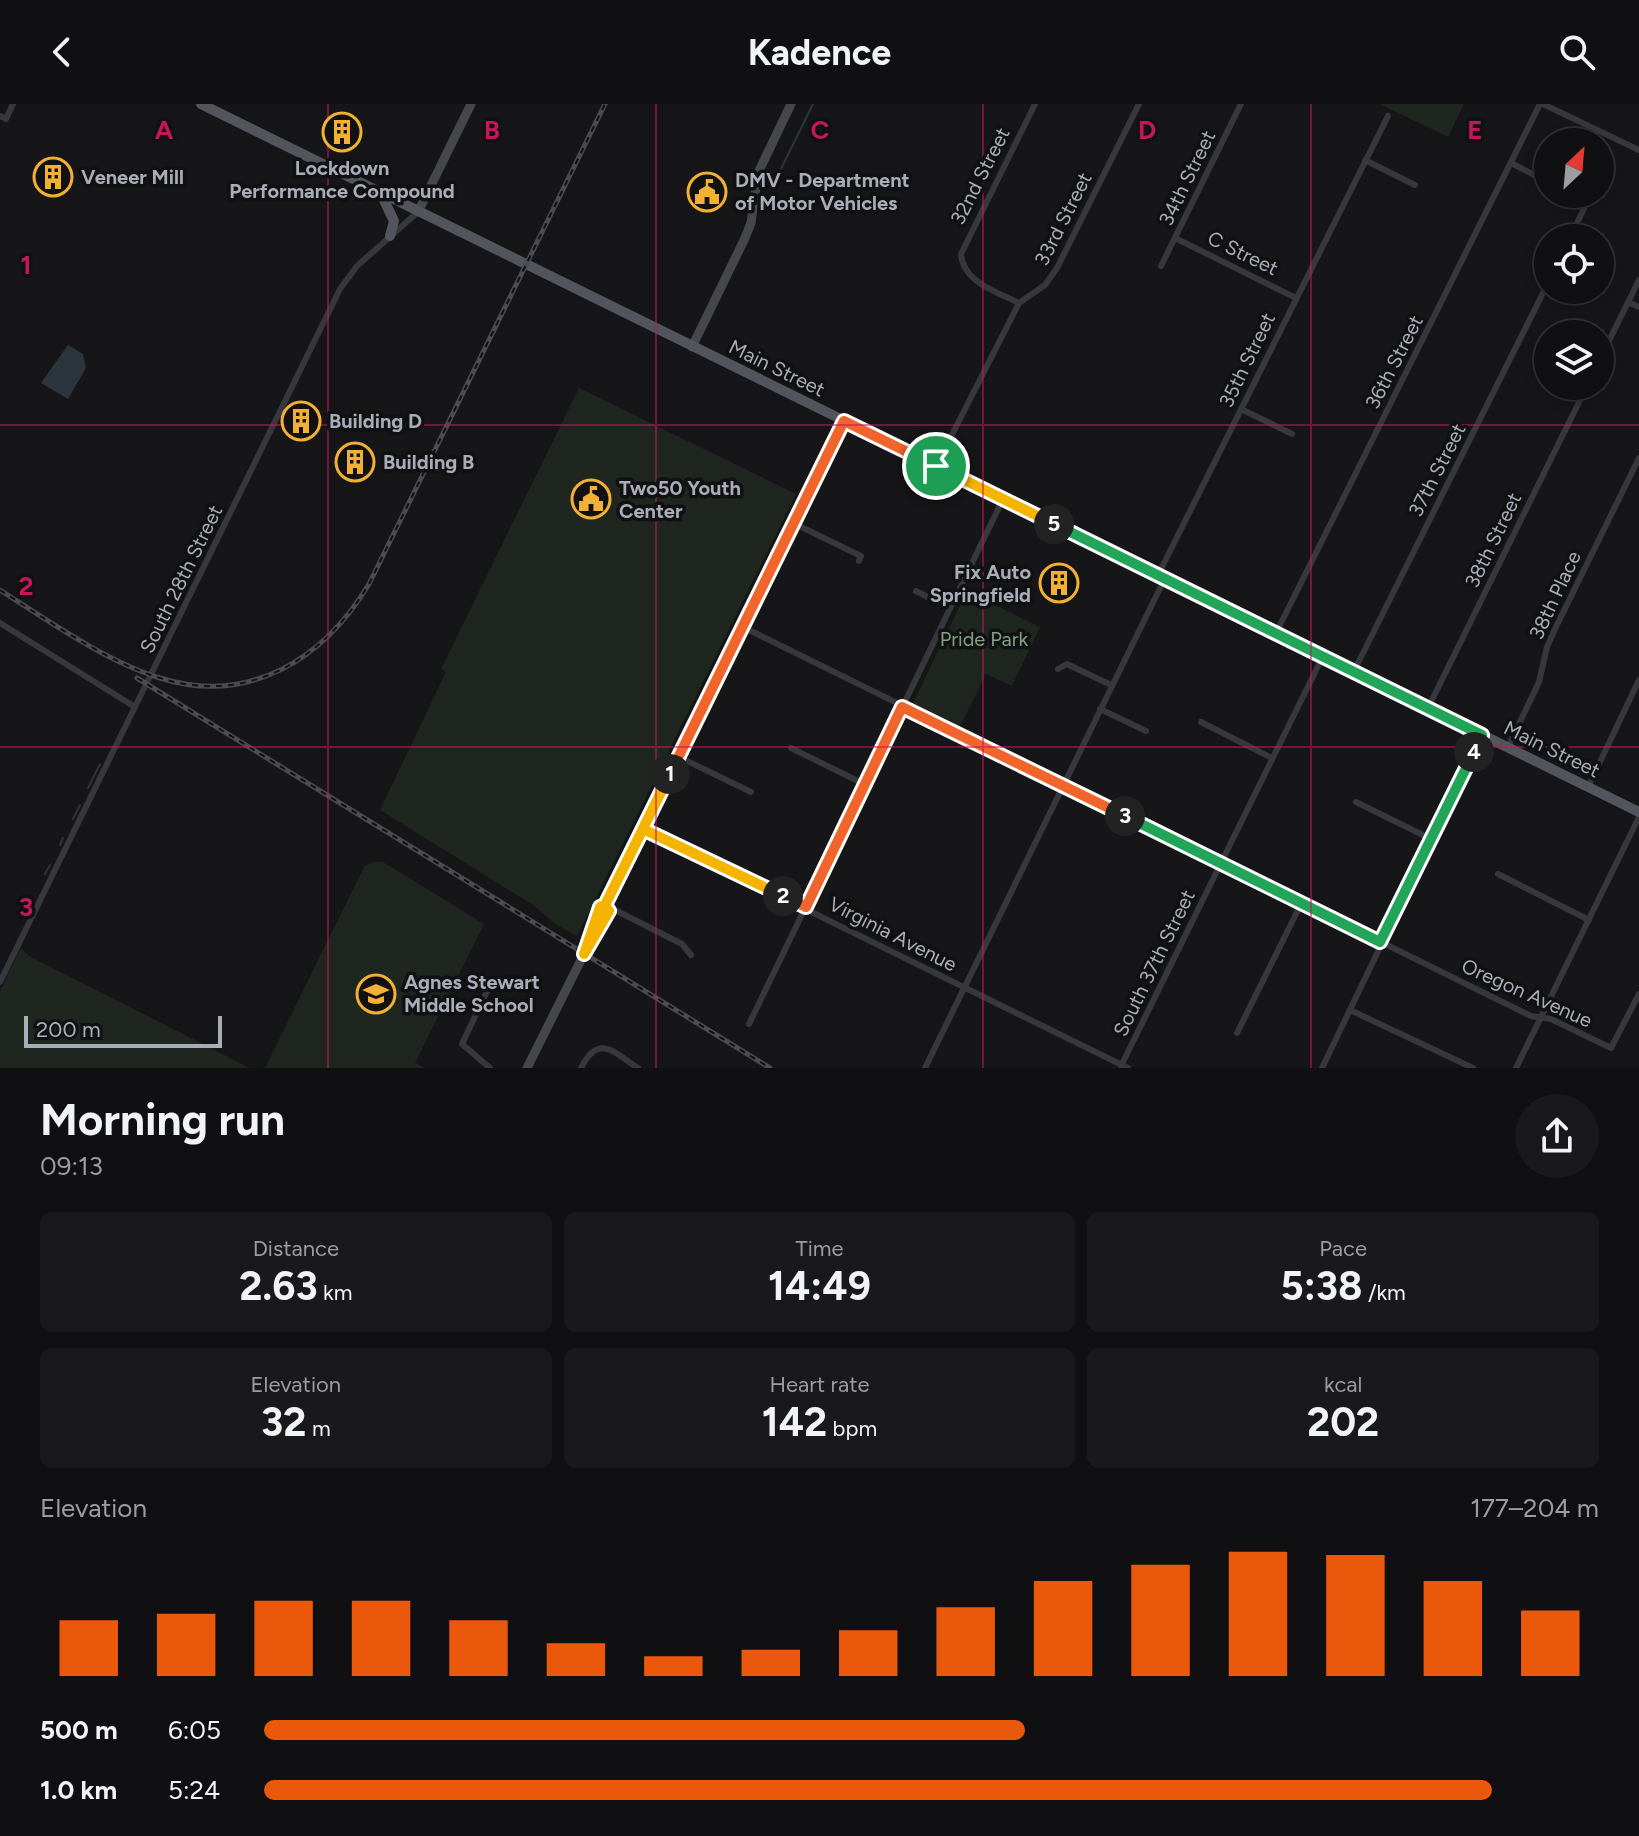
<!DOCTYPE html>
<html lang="en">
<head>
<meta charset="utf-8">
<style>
	:root { --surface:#101012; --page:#19191b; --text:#f1f3f6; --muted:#9c9d9f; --line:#303032; --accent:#ea580c }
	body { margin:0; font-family:Figtree,sans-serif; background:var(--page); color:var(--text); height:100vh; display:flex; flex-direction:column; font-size:30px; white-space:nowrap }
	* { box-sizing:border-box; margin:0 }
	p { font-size:26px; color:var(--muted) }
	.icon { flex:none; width:44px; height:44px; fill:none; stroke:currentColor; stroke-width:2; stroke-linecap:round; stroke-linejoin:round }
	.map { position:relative; height:964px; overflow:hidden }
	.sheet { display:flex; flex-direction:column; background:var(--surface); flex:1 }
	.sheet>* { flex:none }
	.needle { width:52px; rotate:26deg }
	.buttons { position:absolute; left:1534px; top:24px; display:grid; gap:16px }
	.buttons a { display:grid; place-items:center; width:80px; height:80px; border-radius:50%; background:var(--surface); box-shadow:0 4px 12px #0003,0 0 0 2px var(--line); font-size:40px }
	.scale { position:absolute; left:24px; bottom:20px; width:198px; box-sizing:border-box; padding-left:8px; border:4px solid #a8adb8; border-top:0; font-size:22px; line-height:28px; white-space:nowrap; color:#a8adb8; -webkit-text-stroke:6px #111113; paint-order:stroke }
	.pin { position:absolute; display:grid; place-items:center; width:68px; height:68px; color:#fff; margin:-34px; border:4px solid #fff; border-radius:50%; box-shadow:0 2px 8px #0007 }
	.km { position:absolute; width:40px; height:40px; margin:-20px; border-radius:50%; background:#222; color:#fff; font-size:22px; line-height:40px; text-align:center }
	.round { display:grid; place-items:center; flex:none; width:84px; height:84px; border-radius:42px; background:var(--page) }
	.headline { display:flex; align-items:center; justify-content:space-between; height:136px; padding:0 40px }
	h1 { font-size:44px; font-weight:700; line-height:60px }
	.metrics { display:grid; grid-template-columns:repeat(3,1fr); gap:12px; height:136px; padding:8px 40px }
	.metrics div { display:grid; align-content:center; border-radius:12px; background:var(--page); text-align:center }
	.metrics b { font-size:40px; font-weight:700 }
	.metrics small { font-size:22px; font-weight:400 }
	.metrics p { font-size:22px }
	.chart { height:224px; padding:16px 40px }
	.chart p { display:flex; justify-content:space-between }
	.chart svg { width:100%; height:144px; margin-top:8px; stroke:var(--accent); stroke-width:6 }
	ul { padding:0 40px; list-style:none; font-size:26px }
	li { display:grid; grid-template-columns:128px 96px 1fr; align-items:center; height:60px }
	li i { height:20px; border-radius:10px; background:var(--accent) }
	header { display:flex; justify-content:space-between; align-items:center; height:104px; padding:0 40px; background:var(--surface); font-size:36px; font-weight:700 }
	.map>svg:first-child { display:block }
</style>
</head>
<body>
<header><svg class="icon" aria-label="back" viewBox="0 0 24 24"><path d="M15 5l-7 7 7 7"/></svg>Kadence<svg class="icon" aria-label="search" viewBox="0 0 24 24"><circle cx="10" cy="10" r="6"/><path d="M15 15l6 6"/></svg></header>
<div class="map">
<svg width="1639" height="964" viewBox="0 0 1639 964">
	<rect width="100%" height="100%" fill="#161618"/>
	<g fill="#1e261f">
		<path d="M1380 0H1464L1448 33Z"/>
		<path d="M579 284 796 390 577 832 555 820 536 803 380 706 446 568 441 565Z"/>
		<path d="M967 487 1040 523 1012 582 986 570 960 622 913 599Z"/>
		<path d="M373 758H383L484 820 415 959 425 964H265L364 763Z"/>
		<path d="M21 844 29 852 250 964H0V887Z"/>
	</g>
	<path fill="#2c353c" d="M68 241 83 250 86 264 68 295 41 279Z"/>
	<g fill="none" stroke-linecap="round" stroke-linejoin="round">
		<g stroke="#2c353c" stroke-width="2">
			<path d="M774 79 813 0"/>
			<path d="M88 684 100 660"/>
			<path d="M73 715 80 701"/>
			<path d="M60 741 63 734"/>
			<path d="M45 770 50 761"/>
			<path d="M27 807 33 796"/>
		</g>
		<g stroke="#37383d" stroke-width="6">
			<path d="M1543 0 1639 46"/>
			<path d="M0 12 6 15 13 0"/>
			<path d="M1365 56 1415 81"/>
			<path d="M1511 59 1548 78"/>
			<path d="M1175 134 1296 194"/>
			<path d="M1570 134 1586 100 1573 90"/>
			<path d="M1161 162 1241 0"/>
			<path d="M1628 198 1639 203"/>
			<path d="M1019 199C997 188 963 178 961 150L1035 0"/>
			<path d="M1600 255 1639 176"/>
			<path d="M1241 305 1292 330"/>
			<path d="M936 362 1019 199 1045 181 1057 164 1139 0"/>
			<path d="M793 419 861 452 859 457"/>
			<path d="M1158 471 1388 12"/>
			<path d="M916 487 950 504"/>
			<path d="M0 519 135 603"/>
			<path d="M741 522 1531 912 1551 915 1611 944 1639 890"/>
			<path d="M1276 529 1540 0"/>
			<path d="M1058 565 1067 560 1111 581"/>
			<path d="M1354 567 1548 179"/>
			<path d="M1428 604 1587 282"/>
			<path d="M1100 605 1146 627"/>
			<path d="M1201 618 1272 654"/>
			<path d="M1508 643 1539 578 1547 543 1555 525 1639 354"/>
			<path d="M791 644 864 680"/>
			<path d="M679 653 751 688"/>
			<path d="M1588 683 1639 576"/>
			<path d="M1356 698 1431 735"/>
			<path d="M643 725 1128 964"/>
			<path d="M1498 770 1589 816"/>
			<path d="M609 803 682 840 691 851"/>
			<path d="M0 878 340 185 357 162 418 108"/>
			<path d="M1350 906 1473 964"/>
			<path d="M749 920 1003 395"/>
			<path d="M1237 929 1302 798"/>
			<path d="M1121 962 1323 552"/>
			<path d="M490 964 462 940 489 883 500 875"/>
			<path d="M581 964C599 929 613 948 638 964"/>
			<path d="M925 964 1165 474"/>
			<path d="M1322 964 1482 631"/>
			<path d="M1516 964 1639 713"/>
		</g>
		<g stroke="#45474d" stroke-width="9">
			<path d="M418 108 471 0"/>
			<path d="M692 243 745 134 751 119 758 69 791 0"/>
			<path d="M596 829 609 807 605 801"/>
			<path d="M584 850 600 803 605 801 844 317"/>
			<path d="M527 964 586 846"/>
		</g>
		<g stroke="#53555c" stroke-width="10">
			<path d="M201 0 1639 708"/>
			<path d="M382 92 394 117 390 132"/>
		</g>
		<defs>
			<g id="rail">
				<path d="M0 486C47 516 107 558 160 574 249 602 324 555 369 480L605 0"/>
				<path d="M137 574 770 964"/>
			</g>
		</defs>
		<use href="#rail" stroke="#4a4c52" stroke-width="5"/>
		<use href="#rail" stroke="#111113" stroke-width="2" stroke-dasharray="6" stroke-linecap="butt"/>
	</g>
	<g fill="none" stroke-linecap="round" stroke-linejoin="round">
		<defs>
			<path id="split-1" d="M670 670 844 317 936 362"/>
			<path id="split-2" d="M670 670 605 801 600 803 584 850 609 807 605 801 643 725 783 792"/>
			<path id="split-3" d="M783 792 806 803 902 603 1125 712"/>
			<path id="split-4" d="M1125 712 1380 838 1474 648"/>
			<path id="split-5" d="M1054 420 1482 631 1474 648"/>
			<path id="split-6" d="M936 362 1054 420"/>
		</defs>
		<use href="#split-1" stroke="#fff" stroke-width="16"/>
		<use href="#split-2" stroke="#fff" stroke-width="16"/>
		<use href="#split-3" stroke="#fff" stroke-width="16"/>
		<use href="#split-4" stroke="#fff" stroke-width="16"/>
		<use href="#split-5" stroke="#fff" stroke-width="16"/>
		<use href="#split-6" stroke="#fff" stroke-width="16"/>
		<use href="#split-1" stroke="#f0652b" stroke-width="10"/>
		<use href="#split-2" stroke="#f5b400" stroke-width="10"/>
		<use href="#split-3" stroke="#f0652b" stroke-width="10"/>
		<use href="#split-4" stroke="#22a559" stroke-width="10"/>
		<use href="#split-5" stroke="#22a559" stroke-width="10"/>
		<use href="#split-6" stroke="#f5b400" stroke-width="10"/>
	</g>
	<path fill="none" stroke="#c2185b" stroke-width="2" stroke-opacity="0.55" d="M328 0V964M656 0V964M983 0V964M1311 0V964M0 321H1639M0 643H1639"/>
	<defs>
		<symbol id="building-ring" viewBox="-11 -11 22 22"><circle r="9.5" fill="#111113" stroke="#f2b134" stroke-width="1.5"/><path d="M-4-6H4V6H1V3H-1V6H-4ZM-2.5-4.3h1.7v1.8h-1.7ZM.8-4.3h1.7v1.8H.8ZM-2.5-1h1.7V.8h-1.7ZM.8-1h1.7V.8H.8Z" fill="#f2b134"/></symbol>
		<symbol id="civic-ring" viewBox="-11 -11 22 22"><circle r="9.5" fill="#111113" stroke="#f2b134" stroke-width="1.5"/><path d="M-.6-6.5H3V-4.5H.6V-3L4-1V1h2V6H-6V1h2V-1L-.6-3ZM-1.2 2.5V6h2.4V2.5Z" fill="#f2b134"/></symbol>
		<symbol id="school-ring" viewBox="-11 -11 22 22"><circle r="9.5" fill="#111113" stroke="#f2b134" stroke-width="1.5"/><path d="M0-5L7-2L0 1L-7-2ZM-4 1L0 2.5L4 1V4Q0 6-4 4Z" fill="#f2b134"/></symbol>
	</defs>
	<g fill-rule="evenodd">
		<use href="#building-ring" x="320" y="6" width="44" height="44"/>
		<use href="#building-ring" x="31" y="51" width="44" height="44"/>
		<use href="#civic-ring" x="685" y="66" width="44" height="44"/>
		<use href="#building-ring" x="279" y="295" width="44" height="44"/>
		<use href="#building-ring" x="333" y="336" width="44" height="44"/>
		<use href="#civic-ring" x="569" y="373" width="44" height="44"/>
		<use href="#building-ring" x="1037" y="457" width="44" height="44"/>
		<use href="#school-ring" x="354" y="868" width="44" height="44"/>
	</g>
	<g text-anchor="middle" stroke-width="7" stroke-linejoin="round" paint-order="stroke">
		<g font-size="20" font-weight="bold" fill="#a8adb8" stroke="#111113" text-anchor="start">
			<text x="342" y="71" text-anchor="middle">Lockdown<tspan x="342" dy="23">Performance Compound</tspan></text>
			<text x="81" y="80">Veneer Mill</text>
			<text x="735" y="83">DMV - Department<tspan x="735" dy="23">of Motor Vehicles</tspan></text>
			<text x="329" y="324">Building D</text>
			<text x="383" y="365">Building B</text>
			<text x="619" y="391">Two50 Youth<tspan x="619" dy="23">Center</tspan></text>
			<text x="1031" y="475" text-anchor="end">Fix Auto<tspan x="1031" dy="23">Springfield</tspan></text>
			<text x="404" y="885">Agnes Stewart<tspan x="404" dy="23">Middle School</tspan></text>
		</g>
		<g font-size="20" fill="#a8adb8" stroke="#111113">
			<text transform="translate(980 72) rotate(-63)" y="7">32nd Street</text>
			<text transform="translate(1187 74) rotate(-64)" y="7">34th Street</text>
			<text transform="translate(1063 115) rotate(-63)" y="7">33rd Street</text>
			<text transform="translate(1243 149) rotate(26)" y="7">C Street</text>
			<text transform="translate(1247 256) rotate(-64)" y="7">35th Street</text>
			<text transform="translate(1394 258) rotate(-63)" y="7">36th Street</text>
			<text transform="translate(777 264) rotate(26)" y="7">Main Street</text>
			<text transform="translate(1437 366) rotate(-63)" y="7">37th Street</text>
			<text transform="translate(1493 436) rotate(-64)" y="7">38th Street</text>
			<text transform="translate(181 475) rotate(-64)" y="7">South 28th Street</text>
			<text transform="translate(1555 491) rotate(-65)" y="7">38th Place</text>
			<text transform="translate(1552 645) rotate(26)" y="7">Main Street</text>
			<text transform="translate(893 830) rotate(27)" y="7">Virginia Avenue</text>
			<text transform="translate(1154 859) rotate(-64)" y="7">South 37th Street</text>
			<text transform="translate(1527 889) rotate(24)" y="7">Oregon Avenue</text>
		</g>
		<g font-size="20" fill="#7fa381" stroke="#111113">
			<text x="984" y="542">Pride Park</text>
		</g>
	</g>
	<g font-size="26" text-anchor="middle" font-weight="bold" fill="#c2185b" stroke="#111113" stroke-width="7" stroke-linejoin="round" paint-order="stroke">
		<text x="164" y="35">A</text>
		<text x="492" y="35">B</text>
		<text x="820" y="35">C</text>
		<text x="1147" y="35">D</text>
		<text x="1475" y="35">E</text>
		<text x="26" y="170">1</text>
		<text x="26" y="491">2</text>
		<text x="26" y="812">3</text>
	</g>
</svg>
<div class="buttons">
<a><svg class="needle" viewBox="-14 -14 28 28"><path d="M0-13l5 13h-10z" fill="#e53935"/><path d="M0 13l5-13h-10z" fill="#9c9d9f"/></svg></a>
<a><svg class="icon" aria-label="locate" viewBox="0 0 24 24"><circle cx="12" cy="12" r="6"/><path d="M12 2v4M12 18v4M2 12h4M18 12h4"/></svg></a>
<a><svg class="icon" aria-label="layers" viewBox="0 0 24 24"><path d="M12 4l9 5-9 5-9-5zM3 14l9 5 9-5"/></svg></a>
</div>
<div class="scale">200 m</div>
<div class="pin" style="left:936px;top:362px;background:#1e9e55"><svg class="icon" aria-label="arrive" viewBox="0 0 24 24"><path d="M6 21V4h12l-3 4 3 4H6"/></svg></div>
<b class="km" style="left:670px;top:670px">1</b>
<b class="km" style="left:783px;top:792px">2</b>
<b class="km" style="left:1125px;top:712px">3</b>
<b class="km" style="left:1474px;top:648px">4</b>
<b class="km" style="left:1054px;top:420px">5</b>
</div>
<section class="sheet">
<div class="headline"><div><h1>Morning run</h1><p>09:13</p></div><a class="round"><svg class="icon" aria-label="share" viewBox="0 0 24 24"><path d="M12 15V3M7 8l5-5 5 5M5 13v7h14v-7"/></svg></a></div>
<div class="metrics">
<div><p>Distance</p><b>2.63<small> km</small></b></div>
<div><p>Time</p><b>14:49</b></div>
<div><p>Pace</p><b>5:38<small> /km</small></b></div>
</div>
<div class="metrics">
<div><p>Elevation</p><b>32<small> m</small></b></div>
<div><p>Heart rate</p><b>142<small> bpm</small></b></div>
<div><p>kcal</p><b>202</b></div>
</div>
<div class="chart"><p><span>Elevation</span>177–204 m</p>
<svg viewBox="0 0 160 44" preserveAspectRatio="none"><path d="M5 44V27M15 44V25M25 44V21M35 44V21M45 44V27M55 44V34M65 44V38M75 44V36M85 44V30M95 44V23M105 44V15M115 44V10M125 44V6M135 44V7M145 44V15M155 44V24"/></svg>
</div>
<ul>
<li><b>500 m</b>6:05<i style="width:57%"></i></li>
<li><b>1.0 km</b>5:24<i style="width:92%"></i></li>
</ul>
</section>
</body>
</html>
